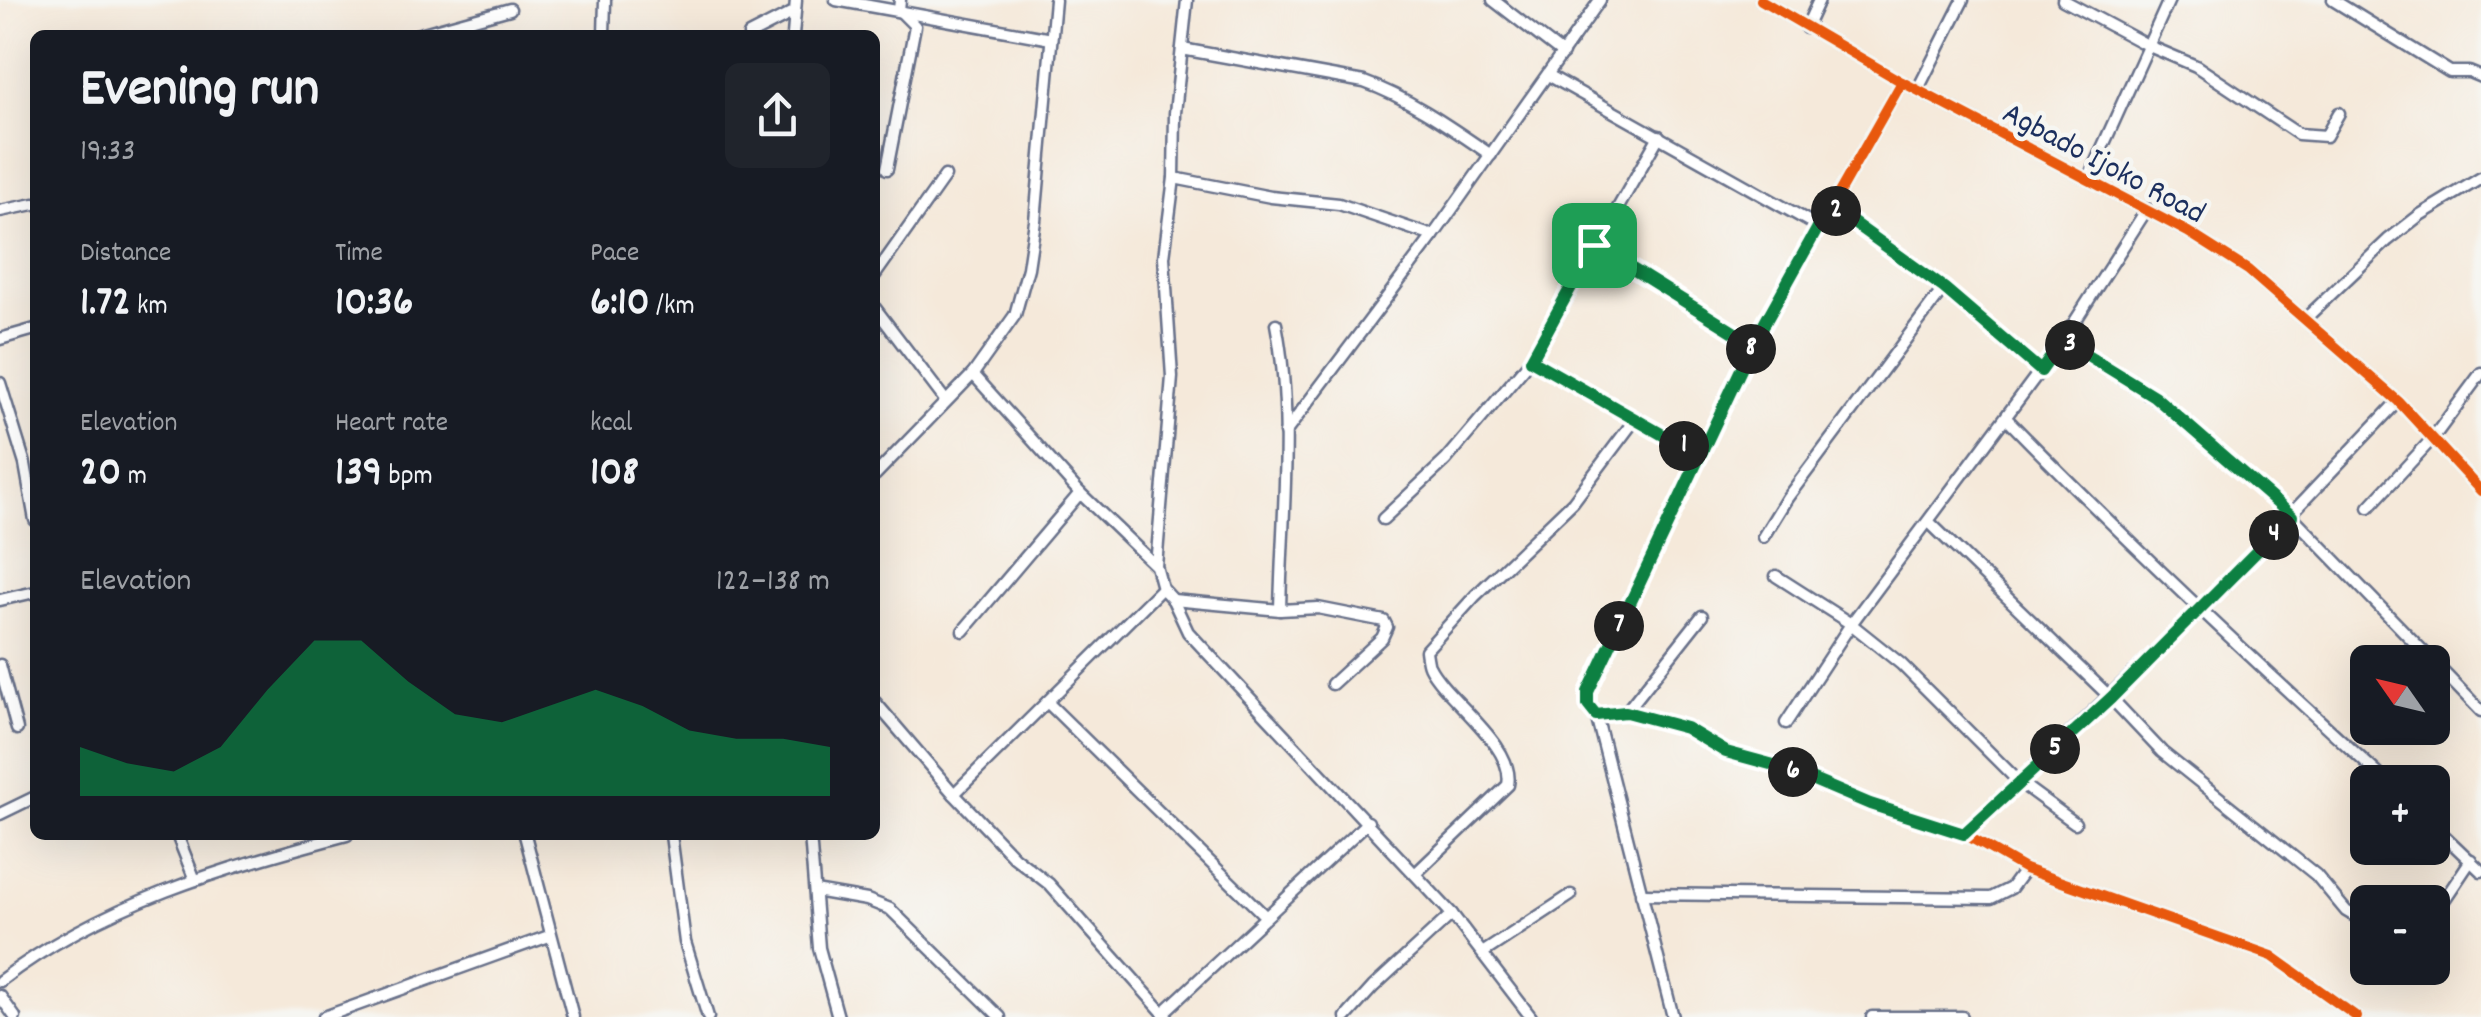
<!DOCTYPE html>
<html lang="en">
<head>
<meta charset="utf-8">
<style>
	:root { --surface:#171b24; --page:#20242c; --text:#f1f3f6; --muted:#9ea1a6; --accent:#0b8043 }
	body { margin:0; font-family:Dekko,sans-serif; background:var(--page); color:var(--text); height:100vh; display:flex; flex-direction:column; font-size:38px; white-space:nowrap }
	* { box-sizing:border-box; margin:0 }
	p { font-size:32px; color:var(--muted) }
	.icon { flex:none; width:55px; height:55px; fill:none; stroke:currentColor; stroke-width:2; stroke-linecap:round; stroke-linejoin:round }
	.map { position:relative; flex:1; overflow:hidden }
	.panel { position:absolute; left:30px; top:30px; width:850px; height:810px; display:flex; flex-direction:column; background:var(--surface); border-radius:15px; box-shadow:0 10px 40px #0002 }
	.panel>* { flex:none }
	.needle { width:65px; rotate:304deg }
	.buttons { position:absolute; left:2350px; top:645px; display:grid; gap:20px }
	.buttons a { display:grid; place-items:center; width:100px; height:100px; border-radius:15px; background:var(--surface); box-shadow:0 10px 40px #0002; font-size:50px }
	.pin { position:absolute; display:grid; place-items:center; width:85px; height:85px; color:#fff; margin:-42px; border-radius:20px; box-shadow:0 5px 15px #0006 }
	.km { position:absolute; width:50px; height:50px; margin:-25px; border-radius:50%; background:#222; color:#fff; font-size:28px; line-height:50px; text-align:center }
	.round { display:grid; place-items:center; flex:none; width:105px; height:105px; border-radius:15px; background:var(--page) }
	.head { display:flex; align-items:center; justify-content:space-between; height:170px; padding:0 50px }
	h1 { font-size:55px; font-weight:700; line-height:75px }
	.stats { display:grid; grid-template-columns:repeat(3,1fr); gap:15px; height:170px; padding:10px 50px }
	.stats div { display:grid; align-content:center }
	.stats b { font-size:42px; font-weight:700 }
	.stats small { font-size:28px; font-weight:400 }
	.stats p { font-size:28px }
	.chart { height:280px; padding:20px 50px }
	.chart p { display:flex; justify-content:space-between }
	.chart svg { width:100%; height:180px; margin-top:10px; fill:var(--accent); opacity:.7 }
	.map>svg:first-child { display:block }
</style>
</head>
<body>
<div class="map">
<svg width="2481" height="1017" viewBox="0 0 2481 1017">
	<rect width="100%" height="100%" fill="#f6f6f2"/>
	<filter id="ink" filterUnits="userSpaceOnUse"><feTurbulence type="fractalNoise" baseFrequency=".01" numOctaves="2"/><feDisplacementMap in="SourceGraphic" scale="20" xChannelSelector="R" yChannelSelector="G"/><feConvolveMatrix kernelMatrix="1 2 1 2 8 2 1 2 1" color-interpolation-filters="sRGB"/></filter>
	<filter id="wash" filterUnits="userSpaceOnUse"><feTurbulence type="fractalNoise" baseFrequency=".0048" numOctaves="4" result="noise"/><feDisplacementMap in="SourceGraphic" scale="40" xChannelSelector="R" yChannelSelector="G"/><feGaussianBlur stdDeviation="2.25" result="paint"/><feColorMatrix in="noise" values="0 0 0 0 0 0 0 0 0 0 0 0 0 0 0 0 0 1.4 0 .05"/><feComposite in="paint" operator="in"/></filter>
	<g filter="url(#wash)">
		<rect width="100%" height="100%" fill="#f5e9da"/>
	</g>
	<g filter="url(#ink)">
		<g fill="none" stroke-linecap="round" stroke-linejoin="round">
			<defs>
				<g id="street">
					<path d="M836 0 1051 39"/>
					<path d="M1493 0 1563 54"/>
					<path d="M1761 0 1902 82 2188 232 2248 270 2398 401 2481 491"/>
					<path d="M2063 0 2149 46 2196 66 2298 134 2326 136 2339 113"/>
					<path d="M2333 0 2450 72H2469L2481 77"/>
					<path d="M1806 28 1819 0"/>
					<path d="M416 35 510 9"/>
					<path d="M604 35 605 0"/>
					<path d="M749 35 794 12"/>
					<path d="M793 35 796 0"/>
					<path d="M1182 49 1364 82C1411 99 1450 127 1491 155"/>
					<path d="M1548 75 1819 227"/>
					<path d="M1902 82 1753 344 1588 693V705L1596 715 1626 712 1686 727 1726 752 1785 769 1870 804 1964 834 2025 869 2272 956 2357 1017"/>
					<path d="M1918 89 1963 0"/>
					<path d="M887 169 915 26 899 10 900 0"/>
					<path d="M1174 178 1271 197 1339 204 1433 236"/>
					<path d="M2088 179 2169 0"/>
					<path d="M1830 206 1944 288 2041 371"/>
					<path d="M0 211 34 204"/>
					<path d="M1594 245 1753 344"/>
					<path d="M875 275 945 176"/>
					<path d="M875 308 945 400"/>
					<path d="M2306 318 2388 240 2420 215 2481 178"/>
					<path d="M1276 324C1294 417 1282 516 1280 610"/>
					<path d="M0 339 35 329"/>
					<path d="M2063 340 2153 397 2292 516 2481 711"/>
					<path d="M1531 360 1700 456"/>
					<path d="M973 374 1080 493 1156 566 1162 588 1173 600 1188 632 1452 914 1531 1017"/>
					<path d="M0 383 25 464 35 520"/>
					<path d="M2006 418C2129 544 2257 664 2387 782"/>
					<path d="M1285 433 1433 236 1600 0"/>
					<path d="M875 475 973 374 1015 315 1028 268 1035 221 1055 0"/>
					<path d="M2369 507 2433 438 2481 373"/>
					<path d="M1383 519 1446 460 1531 360 1659 136"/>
					<path d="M1929 522 2111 698 2162 752 2316 875 2346 911 2368 924"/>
					<path d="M1763 537 1787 498 1944 288"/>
					<path d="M1156 566 1172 377 1164 257 1174 178 1175 113 1187 0"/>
					<path d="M1776 576 1851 624 1901 664 2019 782 2075 823"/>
					<path d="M0 600 35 592"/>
					<path d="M1173 600 1280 610 1318 608 1384 621 1387 627 1382 638 1332 684"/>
					<path d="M963 631 1080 493"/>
					<path d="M0 665 17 729"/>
					<path d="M875 702 954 794 1014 857 1049 884 1167 1017"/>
					<path d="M1047 702 1265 916"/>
					<path d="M1626 712 1702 616"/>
					<path d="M1596 715 1673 1017"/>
					<path d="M1786 723 1851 624 2063 340 2147 209"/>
					<path d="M954 794 1162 588"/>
					<path d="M0 814 35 797"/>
					<path d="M2432 824 2481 871"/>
					<path d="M1964 834 2202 608 2398 401"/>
					<path d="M177 835 195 880"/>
					<path d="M525 835 573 1017"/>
					<path d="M671 835 685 942 708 1017"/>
					<path d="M810 835 819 948 838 1017"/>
					<path d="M1415 874 1508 785C1516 745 1445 699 1429 666 1428 665 1426 651 1426 650L1475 596 1573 502 1636 418"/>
					<path d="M815 891 867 900 890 909 1000 1017"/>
					<path d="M1641 894 1991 898 2011 888 2025 869"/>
					<path d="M2432 918 2471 860"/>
					<path d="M1484 952 1571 895"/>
					<path d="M0 981C102 903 224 868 347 835"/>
					<path d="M0 996 15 1017"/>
					<path d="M1163 1013 1368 822"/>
					<path d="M324 1017 549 936"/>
					<path d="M1346 1017 1373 987 1452 914"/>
					<path d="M1872 1017H1962"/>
				</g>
			</defs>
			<use href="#street" stroke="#677089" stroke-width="15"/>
			<use href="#street" stroke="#fff" stroke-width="10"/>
			<defs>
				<g id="cycleway">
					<path d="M1761 0 1902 82 2188 232 2248 270 2398 401 2481 491"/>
					<path d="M1902 82 1753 344 1588 693V705L1596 715 1626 712 1686 727 1726 752 1785 769 1870 804 1964 834 2025 869 2272 956 2357 1017"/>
				</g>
			</defs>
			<use href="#cycleway" stroke="#f6f6f2" stroke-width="16"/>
			<use href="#cycleway" stroke="#e8590c" stroke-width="10"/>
		</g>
	</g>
	<g fill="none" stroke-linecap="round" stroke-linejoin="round" filter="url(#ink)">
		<defs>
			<path id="route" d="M1594 245 1531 360 1700 456 1753 344 1830 206 1944 288 2041 371 2063 340 2154 396 2292 516 2111 698 1964 834 1870 804 1785 768 1726 752 1686 728 1626 712 1596 715 1588 705V692L1753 344 1594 245"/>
		</defs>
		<use href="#route" stroke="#fff" stroke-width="20"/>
		<use href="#route" stroke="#0b8043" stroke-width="12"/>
	</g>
	<g text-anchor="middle" stroke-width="9" stroke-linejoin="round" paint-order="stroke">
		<g font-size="32" fill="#1b2f5e" stroke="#f6f6f2">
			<text transform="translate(2105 161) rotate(28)" y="11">Agbado Ijoko Road</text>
		</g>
	</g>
</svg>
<div class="buttons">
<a><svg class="needle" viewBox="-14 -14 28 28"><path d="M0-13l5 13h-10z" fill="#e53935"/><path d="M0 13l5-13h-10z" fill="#9ea1a6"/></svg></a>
<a>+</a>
<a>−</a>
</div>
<div class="pin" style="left:1594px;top:245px;background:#1e9e55"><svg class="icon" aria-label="arrive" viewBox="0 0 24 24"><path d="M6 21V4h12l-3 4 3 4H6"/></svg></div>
<b class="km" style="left:1684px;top:446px">1</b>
<b class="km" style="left:1836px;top:211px">2</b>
<b class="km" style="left:2070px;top:345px">3</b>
<b class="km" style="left:2274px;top:535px">4</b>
<b class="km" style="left:2055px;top:749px">5</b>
<b class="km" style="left:1793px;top:772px">6</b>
<b class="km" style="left:1619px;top:626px">7</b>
<b class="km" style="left:1751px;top:349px">8</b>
<section class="panel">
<div class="head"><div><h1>Evening run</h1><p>19:33</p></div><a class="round"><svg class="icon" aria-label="share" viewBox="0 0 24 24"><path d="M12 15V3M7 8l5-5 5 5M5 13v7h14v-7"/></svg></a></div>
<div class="stats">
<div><p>Distance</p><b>1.72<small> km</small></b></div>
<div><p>Time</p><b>10:36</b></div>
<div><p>Pace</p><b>6:10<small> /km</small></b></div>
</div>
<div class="stats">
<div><p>Elevation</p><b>20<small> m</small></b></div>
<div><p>Heart rate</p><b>139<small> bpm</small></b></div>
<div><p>kcal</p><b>108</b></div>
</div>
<div class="chart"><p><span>Elevation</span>122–138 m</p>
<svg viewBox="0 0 160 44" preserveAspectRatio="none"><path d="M0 44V32L10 36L20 38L30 32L40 18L50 6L60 6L70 16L80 24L90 26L100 22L110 18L120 22L130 28L140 30L150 30L160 32V44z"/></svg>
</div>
</section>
</div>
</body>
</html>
